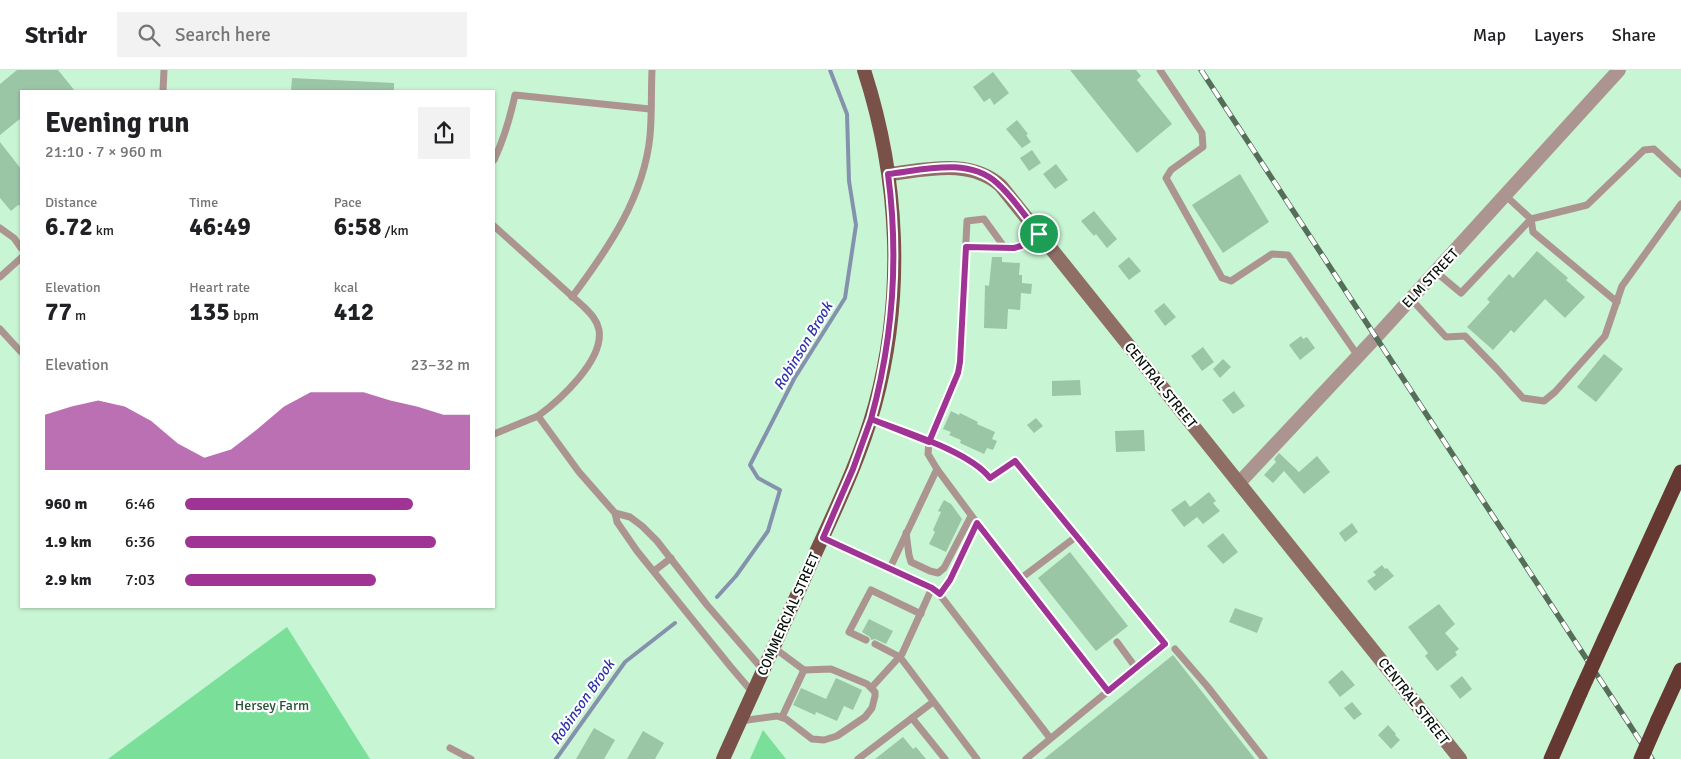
<!DOCTYPE html>
<html lang="en">
<head>
<meta charset="utf-8">
<style>
	:root { --surface:#fff; --page:#f2f2f2; --text:#202124; --muted:#757577; --line:#e0e0e0; --accent:#a03495 }
	body { margin:0; font-family:Signika,sans-serif; background:var(--page); color:var(--text); height:100vh; display:flex; flex-direction:column; font-size:19px; white-space:nowrap }
	* { box-sizing:border-box; margin:0 }
	p { font-size:16px; color:var(--muted) }
	.icon { flex:none; width:28px; height:28px; fill:none; stroke:currentColor; stroke-width:2; stroke-linecap:round; stroke-linejoin:round }
	.map { position:relative; flex:1; overflow:hidden }
	.panel { position:absolute; left:20px; top:20px; width:475px; height:518px; display:flex; flex-direction:column; background:var(--surface); border-radius:0px; box-shadow:0 1px 4px #0004 }
	.panel>* { flex:none }
	.pin { position:absolute; display:grid; place-items:center; width:42px; height:42px; color:#fff; margin:-21px; border:2px solid #fff; border-radius:50%; box-shadow:0 1px 5px #0007 }
	.round { display:grid; place-items:center; flex:none; width:52px; height:52px; border-radius:0px; background:var(--page) }
	.head { display:flex; align-items:center; justify-content:space-between; height:85px; padding:0 25px }
	h1 { font-size:28px; font-weight:700; line-height:38px }
	.stats { display:grid; grid-template-columns:repeat(3,1fr); gap:8px; height:85px; padding:5px 25px }
	.stats div { display:grid; align-content:center }
	.stats b { font-size:25px; font-weight:700 }
	.stats small { font-size:14px; font-weight:400 }
	.stats p { font-size:14px }
	.chart { height:140px; padding:10px 25px }
	.chart p { display:flex; justify-content:space-between }
	.chart svg { width:100%; height:90px; margin-top:5px; fill:var(--accent); opacity:.7 }
	ul { padding:0 25px; list-style:none; font-size:16px }
	li { display:grid; grid-template-columns:80px 60px 1fr; align-items:center; height:38px }
	li i { height:12px; border-radius:6px; background:var(--accent) }
	header { display:flex; align-items:center; gap:30px; box-sizing:border-box; height:70px; padding:0 25px; background:var(--surface); border-bottom:1px solid var(--line) }
	header strong { font-size:24px }
	nav { display:flex; gap:28px; margin-inline-start:auto; font-size:18px }
	.search { width:350px; height:45px; background:var(--page); display:flex; align-items:center; gap:12px; box-sizing:border-box; padding:0 18px; border-radius:0px; color:var(--muted); font-size:19px }
	.map>svg:first-child { display:block }
</style>
</head>
<body>
<header>
<strong>Stridr</strong>
<div class="search"><svg class="icon" aria-label="search" viewBox="0 0 24 24"><circle cx="10" cy="10" r="6"/><path d="M15 15l6 6"/></svg>Search here</div>
<nav><a>Map</a><a>Layers</a><a>Share</a></nav>
</header>
<div class="map">
<svg width="1681" height="689" viewBox="0 0 1681 689">
	<rect width="100%" height="100%" fill="#c8f5d3"/>
	<g fill="#79df99">
		<path d="M287 557 370 689H108Z"/>
		<path d="M763 660 786 689H750Z"/>
	</g>
	<g fill="none" stroke-linecap="round" stroke-linejoin="round">
		<g stroke="#8592ad" stroke-width="4">
			<path d="M717 527 736 506 768 461 780 420 758 408 750 395 794 309 845 228 856 155 849 111 847 44 830 0"/>
			<path d="M556 689 625 592 675 553"/>
		</g>
	</g>
	<g fill="#9bc6a6">
		<path d="M17 0H58L75 21H21V48L0 65V14Z"/>
		<path d="M1070 0H1136L1141 6 1137 10 1172 54 1137 83Z"/>
		<path d="M993 2 1009 23 994 35 990 28 984 32 973 17Z"/>
		<path d="M292 8 394 13V21H291Z"/>
		<path d="M1017 50 1028 64 1026 65 1031 72 1022 78 1006 59Z"/>
		<path d="M0 72 21 99V136L18 135 11 141 0 128Z"/>
		<path d="M1032 80 1041 93 1029 101 1020 88Z"/>
		<path d="M1056 94 1068 110 1055 119 1043 104Z"/>
		<path d="M1240 104 1269 152 1223 183 1192 135Z"/>
		<path d="M1094 141 1117 169 1107 178 1096 164 1094 166 1081 151Z"/>
		<path d="M1537 181 1568 208 1566 210 1585 227 1565 248 1545 229 1514 263 1511 260 1493 280 1467 257 1490 232 1487 229 1509 204 1513 208Z"/>
		<path d="M992 187H1002V192L1020 193 1019 205H1022V213L1032 214 1031 224 1021 223 1020 240 1008 239 1007 259 984 258 985 215 989 216Z"/>
		<path d="M1129 187 1141 201 1129 210 1118 196Z"/>
		<path d="M1164 233 1176 247 1165 256 1154 241Z"/>
		<path d="M1301 266 1303 269 1307 267 1315 278 1300 290 1289 275Z"/>
		<path d="M1203 277 1214 292 1202 301 1191 286Z"/>
		<path d="M1604 284 1623 299 1596 332 1577 317Z"/>
		<path d="M1223 289 1231 297 1220 308 1213 299Z"/>
		<path d="M1080 310 1081 325 1052 326V311Z"/>
		<path d="M1234 321 1245 336 1233 344 1222 330Z"/>
		<path d="M951 341 959 345 960 343 978 352 977 354 995 362 992 369 997 371 993 380 987 378 984 384 960 373 961 370 949 365 951 362 943 359Z"/>
		<path d="M1036 348 1043 356 1034 363 1027 355Z"/>
		<path d="M1144 360 1145 381 1116 382 1115 361Z"/>
		<path d="M1279 383 1299 402 1317 386 1330 402 1304 424 1284 401 1273 413 1264 405 1276 392 1274 389Z"/>
		<path d="M1209 422 1216 431 1213 433 1220 441 1203 454 1197 447 1184 457 1171 440 1185 430 1190 437Z"/>
		<path d="M944 430 951 434 962 449 946 482 929 474 935 462 933 460 941 442 938 441Z"/>
		<path d="M1352 453 1358 462 1345 472 1339 463Z"/>
		<path d="M1223 463 1238 482 1223 494 1207 476Z"/>
		<path d="M1070 482 1128 556 1096 581 1038 508Z"/>
		<path d="M1382 495 1385 499 1387 498 1394 506 1375 521 1367 511 1376 505 1373 502Z"/>
		<path d="M1439 534 1455 554 1445 563 1459 579 1455 582 1457 585 1437 601 1425 586 1428 583 1408 557Z"/>
		<path d="M1235 538 1263 548 1257 563 1229 552Z"/>
		<path d="M869 549 893 561 886 574 875 569 871 570 870 567 862 562Z"/>
		<path d="M1173 585 1255 689H1044Z"/>
		<path d="M1342 600 1355 615 1340 627 1328 612Z"/>
		<path d="M1462 606 1472 619 1460 629 1450 616Z"/>
		<path d="M836 608 862 620 853 640 844 636 837 651 816 642 815 645 793 635 801 618 826 629Z"/>
		<path d="M1352 632 1362 644 1354 650 1344 638Z"/>
		<path d="M1388 655 1396 664 1395 665 1400 670 1391 679 1378 665Z"/>
		<path d="M594 658 615 670 604 689H576Z"/>
		<path d="M643 661 664 673 655 689H627Z"/>
		<path d="M903 667 913 679 916 677 926 689H875Z"/>
	</g>
	<g fill="none" stroke-linecap="round" stroke-linejoin="round">
		<g stroke="#ac9590" stroke-width="7">
			<path d="M1160 0 1202 63 1203 77 1171 100 1166 108 1222 208 1231 211 1272 184 1288 185 1358 286"/>
			<path d="M163 21 164 0"/>
			<path d="M494 90C504 69 510 48 515 25L650 39"/>
			<path d="M494 156 584 237C591 244 597 250 599 260 604 290 560 330 538 346"/>
			<path d="M0 158 14 168 21 178"/>
			<path d="M965 177 1014 178 1021 176 1039 164"/>
			<path d="M1005 178 984 149 967 151 960 292 958 303 929 372 928 384 937 399 977 453 1108 621"/>
			<path d="M1436 202 1461 223 1531 149 1506 126"/>
			<path d="M0 207 21 188"/>
			<path d="M572 227C608 179 644 127 650 66 652 44 651 22 652 0"/>
			<path d="M1411 229 1446 267 1465 266 1497 299 1523 328 1544 331 1555 322 1605 266 1622 216 1681 134"/>
			<path d="M1617 232 1533 162 1531 149 1587 135 1644 80 1654 79 1681 104"/>
			<path d="M0 259 21 282"/>
			<path d="M871 349C904 362 969 381 990 408L1015 391 1165 574 1026 689"/>
			<path d="M494 364 538 346 579 402 615 443 617 452 637 481 730 596 753 623"/>
			<path d="M615 443 630 447 642 456 657 471 707 535 763 600"/>
			<path d="M906 463 909 485 911 492 930 501 938 503 944 498 971 446"/>
			<path d="M823 468 937 521 1050 668"/>
			<path d="M890 498 937 399"/>
			<path d="M654 501 671 488"/>
			<path d="M1020 509 1077 466"/>
			<path d="M940 523 950 510 977 453"/>
			<path d="M866 570 849 562 871 520 921 544"/>
			<path d="M1117 572 1136 598"/>
			<path d="M875 574 900 587 977 689"/>
			<path d="M1175 579 1207 616 1264 689"/>
			<path d="M872 617 902 584 932 518"/>
			<path d="M782 647 804 600"/>
			<path d="M912 648 945 689"/>
			<path d="M740 651 777 646 786 649 812 669 824 670 837 666 865 647 872 638 875 626V622L867 614 831 599 804 600 773 577"/>
			<path d="M450 678 471 689"/>
			<path d="M858 689 933 632"/>
		</g>
		<path stroke="#ac9590" stroke-width="14" d="M1239 413 1376 267 1619 0"/>
		<path stroke="#8f6e66" stroke-width="14" d="M889 104C926 100 970 88 1001 116L1460 689"/>
		<path stroke="#795149" stroke-width="14" d="M723 689C754 620 786 551 816 482 838 434 861 386 875 335 905 225 899 108 864 0"/>
		<g stroke="#653931" stroke-width="15">
			<path d="M1605 568 1681 402"/>
			<path d="M1658 650 1681 600"/>
			<path d="M1551 689 1580 623"/>
		</g>
		<defs>
			<path id="rail" d="M1201 0 1652 689"/>
		</defs>
		<use href="#rail" stroke="#546e5a" stroke-width="5.5"/>
		<use href="#rail" stroke="#fff" stroke-width="4" stroke-dasharray="11" stroke-linecap="butt"/>
		<g stroke="#653931" stroke-width="15">
			<path d="M1580 623 1605 568"/>
			<path d="M1641 689 1658 650"/>
		</g>
	</g>
	<g fill="none" stroke-linecap="round" stroke-linejoin="round">
		<defs>
			<path id="route" d="M1039 164 1021 176 1014 178 966 177 960 292 958 303 929 372 871 349 853 399 823 468 932 518 940 524 950 510 977 453 1108 621 1165 574 1015 391 990 408C969 381 904 362 871 349 893 269 899 187 888 104 923 100 968 87 997 113 1013 127 1026 147 1039 164"/>
		</defs>
		<use href="#route" stroke="#fff" stroke-width="10"/>
		<use href="#route" stroke="#a03495" stroke-width="6"/>
	</g>
	<g text-anchor="middle" stroke-width="4.5" stroke-linejoin="round" paint-order="stroke">
		<g font-size="14" fill="#031006" stroke="#fff">
			<text transform="translate(1430 208) rotate(-47)" y="5">ELM STREET</text>
			<text transform="translate(1161 315) rotate(51)" y="5">CENTRAL STREET</text>
			<text transform="translate(788 544) rotate(-66)" y="5">COMMERCIAL STREET</text>
			<text transform="translate(1414 631) rotate(52)" y="5">CENTRAL STREET</text>
		</g>
		<g font-size="14" fill="#235333" stroke="#fff">
			<text x="272" y="640">Hersey Farm</text>
		</g>
		<g font-size="15" font-style="italic" fill="#2d34ac" stroke="#fff">
			<text transform="translate(803 276) rotate(-59)" y="5">Robinson Brook</text>
			<text transform="translate(582 632) rotate(-55)" y="5">Robinson Brook</text>
		</g>
	</g>
</svg>
<div class="pin" style="left:1039px;top:164px;background:#1e9e55"><svg class="icon" aria-label="arrive" viewBox="0 0 24 24"><path d="M6 21V4h12l-3 4 3 4H6"/></svg></div>
<section class="panel">
<div class="head"><div><h1>Evening run</h1><p>21:10 · 7 × 960 m</p></div><a class="round"><svg class="icon" aria-label="share" viewBox="0 0 24 24"><path d="M12 15V3M7 8l5-5 5 5M5 13v7h14v-7"/></svg></a></div>
<div class="stats">
<div><p>Distance</p><b>6.72<small> km</small></b></div>
<div><p>Time</p><b>46:49</b></div>
<div><p>Pace</p><b>6:58<small> /km</small></b></div>
</div>
<div class="stats">
<div><p>Elevation</p><b>77<small> m</small></b></div>
<div><p>Heart rate</p><b>135<small> bpm</small></b></div>
<div><p>kcal</p><b>412</b></div>
</div>
<div class="chart"><p><span>Elevation</span>23–32 m</p>
<svg viewBox="0 0 160 44" preserveAspectRatio="none"><path d="M0 44V17L10 13L20 10L30 13L40 20L50 31L60 38L70 34L80 24L90 13L100 6L110 6L120 6L130 10L140 13L150 17L160 17V44z"/></svg>
</div>
<ul>
<li><b>960 m</b>6:46<i style="width:80%"></i></li>
<li><b>1.9 km</b>6:36<i style="width:88%"></i></li>
<li><b>2.9 km</b>7:03<i style="width:67%"></i></li>
</ul>
</section>
</div>
</body>
</html>
